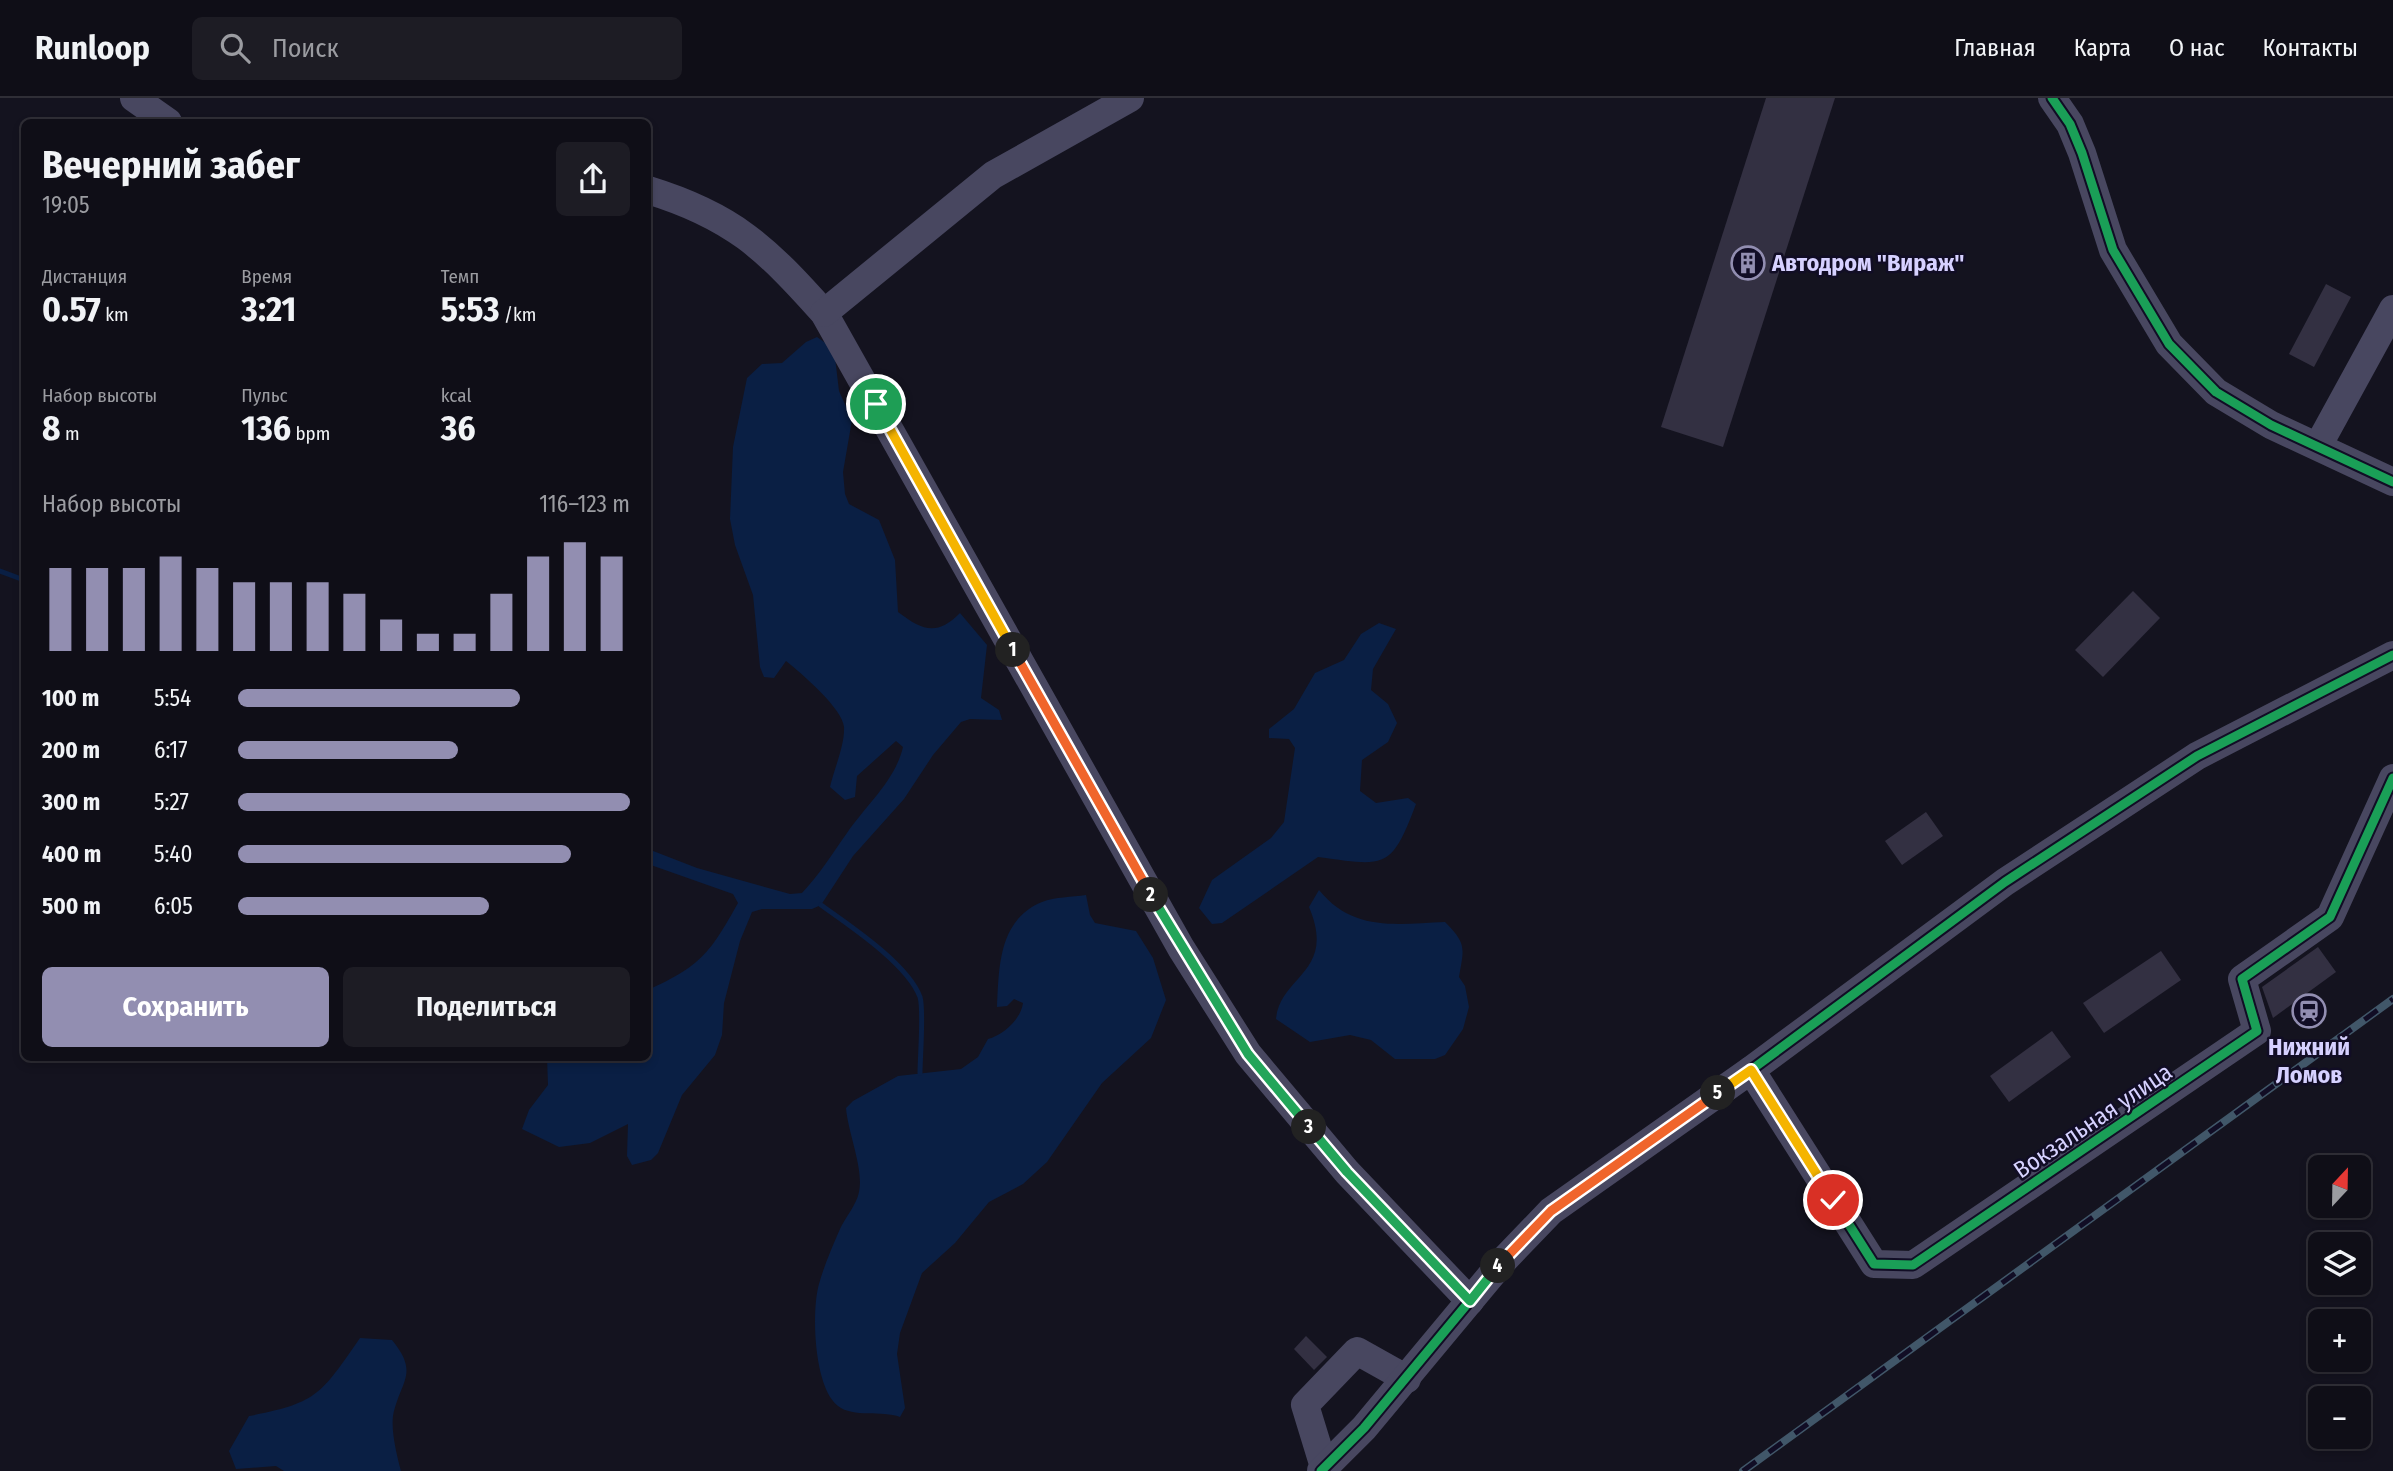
<!DOCTYPE html>
<html lang="ru">
<head>
<meta charset="utf-8">
<style>
	:root { --surface:#0f0e17; --page:#1d1c24; --text:#f1f3f6; --muted:#9b9ca1; --line:#2f2e36; --accent:#928eb1 }
	body { margin:0; font-family:"Fira Sans Condensed",sans-serif; background:var(--page); color:var(--text); height:100vh; display:flex; flex-direction:column; font-size:26px; white-space:nowrap }
	* { box-sizing:border-box; margin:0 }
	p { font-size:23px; color:var(--muted) }
	.icon { flex:none; width:38px; height:38px; fill:none; stroke:currentColor; stroke-width:2; stroke-linecap:round; stroke-linejoin:round }
	.map { position:relative; flex:1; overflow:hidden }
	.sheet { position:absolute; left:21px; top:21px; width:630px; height:942px; display:flex; flex-direction:column; background:var(--surface); border-radius:10px; box-shadow:0 4px 10px #0003,0 0 0 2px var(--line) }
	.sheet>* { flex:none }
	.needle { width:46px; rotate:22deg }
	.tools { position:absolute; left:2308px; top:1057px; display:grid; gap:14px }
	.tools a { display:grid; place-items:center; width:63px; height:63px; border-radius:10px; background:var(--surface); box-shadow:0 4px 10px #0003,0 0 0 2px var(--line); font-size:35px }
	.pin { position:absolute; display:grid; place-items:center; width:60px; height:60px; color:#fff; margin:-30px; border:4px solid #fff; border-radius:50%; box-shadow:0 2px 7px #0007 }
	.km { position:absolute; width:35px; height:35px; margin:-18px; border-radius:50%; background:#222; color:#fff; font-size:19px; line-height:35px; text-align:center }
	.round { display:grid; place-items:center; flex:none; width:74px; height:74px; border-radius:10px; background:var(--page) }
	.head { display:flex; align-items:center; justify-content:space-between; height:119px; padding:0 21px }
	h1 { font-size:38px; font-weight:700; line-height:52px }
	.stats { display:grid; grid-template-columns:repeat(3,1fr); gap:10px; height:119px; padding:7px 21px }
	.stats div { display:grid; align-content:center }
	.stats b { font-size:35px; font-weight:700 }
	.stats small { font-size:19px; font-weight:400 }
	.stats p { font-size:19px }
	.chart { height:196px; padding:14px 21px }
	.chart p { display:flex; justify-content:space-between }
	.chart svg { width:100%; height:126px; margin-top:7px; stroke:var(--accent); stroke-width:6 }
	.cta { display:flex; gap:14px; margin-top:auto; padding:14px 21px }
	.cta a { flex:1; height:80px; border-radius:10px; background:var(--accent); color:#fff; font-size:28px; font-weight:700; line-height:80px; text-align:center }
	.cta a+a { background:var(--page); color:var(--text) }
	ul { padding:0 21px; list-style:none; font-size:23px }
	li { display:grid; grid-template-columns:112px 84px 1fr; align-items:center; height:52px }
	li i { height:18px; border-radius:9px; background:var(--accent) }
	header { display:flex; align-items:center; gap:42px; box-sizing:border-box; height:98px; padding:0 35px; background:var(--surface); border-bottom:2px solid var(--line) }
	header strong { font-size:33px }
	nav { display:flex; gap:38px; margin-inline-start:auto; font-size:24px }
	.search { width:490px; height:63px; background:var(--page); display:flex; align-items:center; gap:18px; box-sizing:border-box; padding:0 24px; border-radius:10px; color:var(--muted); font-size:26px }
	.map>svg:first-child { display:block }
</style>
</head>
<body>
<header>
<strong>Runloop</strong>
<div class="search"><svg class="icon" aria-label="search" viewBox="0 0 24 24"><circle cx="10" cy="10" r="6"/><path d="M15 15l6 6"/></svg>Поиск</div>
<nav><a>Главная</a><a>Карта</a><a>О нас</a><a>Контакты</a></nav>
</header>
<div class="map">
<svg width="2393" height="1373" viewBox="0 0 2393 1373">
	<rect width="100%" height="100%" fill="#14131f"/>
	<g fill="#0a1f44">
		<path d="M817 239 834 251 839 293 852 322 843 374 845 396 849 406 879 422 895 462 898 514C923 533 937 538 960 515L987 547 981 600 999 612 1002 622 970 621 961 624 933 657 904 701 853 758 821 807 812 811H762L752 814 740 843 724 905 722 937 715 957 682 997 658 1055 651 1062 632 1067 627 1058 628 1026 590 1045 559 1049 522 1031 529 1012 548 987 547 959H648V892C701 868 710 855 738 805L733 796 648 766V751L697 770 790 796 802 795C820 776 832 756 847 735 866 707 895 683 903 649L896 643 857 678 855 699 845 702 830 689C834 671 845 647 844 629 843 611 801 575 786 563L774 580 764 579 760 569 753 497 735 447 730 421 733 349 747 280 762 266 782 265 806 244Z"/>
		<path d="M1379 525 1396 531 1373 571 1371 592 1388 606 1397 625 1388 644 1362 662 1360 693 1376 705 1408 700 1416 706C1391 773 1385 768 1318 759L1222 825 1212 826 1199 810 1212 782 1271 740 1284 724 1295 650 1289 641 1269 640V631L1294 611 1315 575 1344 562 1361 536Z"/>
		<path d="M1319 792C1353 834 1396 826 1445 824 1467 846 1464 850 1459 879L1465 888 1469 909 1463 931 1445 957 1435 961H1395L1371 942 1350 937 1310 944 1276 921C1280 877 1337 875 1309 809Z"/>
		<path d="M1086 797 1090 817 1095 825 1136 833 1153 860 1166 902 1151 940 1102 985 1047 1064 1023 1086 989 1104 955 1145 922 1175 900 1235 897 1256 905 1310 900 1319C882 1312 853 1320 838 1308 814 1290 811 1214 819 1186 824 1168 832 1149 840 1131 845 1120 857 1106 859 1094 864 1071 848 1035 846 1010L853 1003 898 978 961 971 978 959 988 941C1003 937 1021 921 1023 905L1014 901 1007 908 997 909C999 870 998 822 1042 804 1055 799 1072 799 1086 797Z"/>
		<path d="M360 1240 392 1242C420 1276 400 1283 393 1318 391 1334 397 1358 401 1373H284L276 1368 236 1371 229 1353 249 1318C318 1305 321 1296 360 1240Z"/>
	</g>
	<g fill="none" stroke-linecap="round" stroke-linejoin="round">
		<g stroke="#0a1f44" stroke-width="5">
			<path d="M0 473 24 482"/>
			<path d="M821 807C849 827 908 866 920 899 924 912 920 959 920 975"/>
		</g>
	</g>
	<g fill="#333042">
		<path d="M1766 0H1835L1723 349 1661 329Z"/>
		<path d="M2326 186 2351 199 2314 269 2289 256Z"/>
		<path d="M2133 493 2160 520 2103 579 2075 552Z"/>
		<path d="M1926 714 1943 738 1902 767 1885 743Z"/>
		<path d="M2318 849 2336 874 2273 920 2262 889Z"/>
		<path d="M2161 853 2181 882 2104 935 2083 905Z"/>
		<path d="M2052 933 2071 959 2009 1004 1990 978Z"/>
		<path d="M1306 1238 1327 1259 1314 1272 1294 1251Z"/>
	</g>
	<g fill="none" stroke-linecap="round" stroke-linejoin="round">
		<g stroke="#484760" stroke-width="28">
			<path d="M134 0 168 24"/>
			<path d="M2052 0 2070 26 2082 55 2113 152 2169 246 2216 294 2271 327 2393 384"/>
			<path d="M648 92C733 118 766 150 824 215L1181 850 1248 956 1347 1074 1470 1203"/>
			<path d="M824 215 993 77 1130 0"/>
			<path d="M2318 348 2393 211"/>
			<path d="M1751 972 1874 1166 1913 1167 2257 933 2242 881 2330 819 2393 680"/>
			<path d="M1324 1369 1305 1307 1357 1253 1407 1281"/>
			<path d="M1321 1373 1364 1330 1503 1163 1551 1113 1751 972 2005 784 2197 658 2393 557"/>
		</g>
		<defs>
			<path id="rail" d="M1743 1373 2393 901"/>
		</defs>
		<use href="#rail" stroke="#415769" stroke-width="8"/>
		<use href="#rail" stroke="#110d25" stroke-width="5" stroke-dasharray="16" stroke-linecap="butt"/>
		<defs>
			<g id="cycleway">
				<path d="M2052 0 2070 26 2082 55 2113 152 2169 246 2216 294 2271 327 2393 384"/>
				<path d="M1751 972 1874 1166 1913 1167 2257 933 2242 881 2330 819 2393 680"/>
				<path d="M1321 1373 1364 1330 1503 1163 1551 1113 1751 972 2005 784 2197 658 2393 557"/>
			</g>
		</defs>
		<use href="#cycleway" stroke="#110d25" stroke-width="13"/>
		<use href="#cycleway" stroke="#1a9f57" stroke-width="9"/>
	</g>
	<g fill="none" stroke-linecap="round" stroke-linejoin="round">
		<defs>
			<path id="split-1" d="M876 306 1013 552"/>
			<path id="split-2" d="M1013 552 1151 797"/>
			<path id="split-3" d="M1151 797 1248 956 1309 1029"/>
			<path id="split-4" d="M1309 1029 1347 1074 1470 1203 1498 1168"/>
			<path id="split-5" d="M1498 1168 1551 1113 1718 995"/>
			<path id="split-6" d="M1718 995 1751 972 1833 1102"/>
		</defs>
		<use href="#split-1" stroke="#fff" stroke-width="14"/>
		<use href="#split-2" stroke="#fff" stroke-width="14"/>
		<use href="#split-3" stroke="#fff" stroke-width="14"/>
		<use href="#split-4" stroke="#fff" stroke-width="14"/>
		<use href="#split-5" stroke="#fff" stroke-width="14"/>
		<use href="#split-6" stroke="#fff" stroke-width="14"/>
		<use href="#split-1" stroke="#f5b400" stroke-width="9"/>
		<use href="#split-2" stroke="#f0652b" stroke-width="9"/>
		<use href="#split-3" stroke="#22a559" stroke-width="9"/>
		<use href="#split-4" stroke="#22a559" stroke-width="9"/>
		<use href="#split-5" stroke="#f0652b" stroke-width="9"/>
		<use href="#split-6" stroke="#f5b400" stroke-width="9"/>
	</g>
	<defs>
		<symbol id="building-ring" viewBox="-11 -11 22 22"><circle r="9.5" fill="#110d25" stroke="#928eb1" stroke-width="1.5"/><path d="M-4-6H4V6H1V3H-1V6H-4ZM-2.5-4.3h1.7v1.8h-1.7ZM.8-4.3h1.7v1.8H.8ZM-2.5-1h1.7V.8h-1.7ZM.8-1h1.7V.8H.8Z" fill="#928eb1"/></symbol>
		<symbol id="station-ring" viewBox="-11 -11 22 22"><circle r="9.5" fill="#110d25" stroke="#928eb1" stroke-width="1.5"/><path d="M-3-6H3Q5-6 5-4V2Q5 4 3 4L4.5 6H3L1.5 4h-3L-3 6H-4.5L-3 4Q-5 4-5 2V-4Q-5-6-3-6ZM-3.5-4v3h7v-3ZM-3.5 1v1.5H-2V1ZM2 1v1.5H3.5V1Z" fill="#928eb1"/></symbol>
	</defs>
	<g fill-rule="evenodd">
		<use href="#building-ring" x="1729" y="146" width="38" height="38"/>
		<use href="#station-ring" x="2290" y="894" width="38" height="38"/>
	</g>
	<g text-anchor="middle" stroke-width="5" stroke-linejoin="round" paint-order="stroke">
		<g font-size="24" font-weight="bold" fill="#d6d1ff" stroke="#110d25" text-anchor="start">
			<text x="1772" y="173">Автодром "Вираж"</text>
			<text x="2309" y="957" text-anchor="middle">Нижний<tspan x="2309" dy="28">Ломов</tspan></text>
		</g>
		<g font-size="24" fill="#d6d1ff" stroke="#110d25">
			<text transform="translate(2093 1023) rotate(-34)" y="8">Вокзальная улица</text>
		</g>
	</g>
</svg>
<div class="tools">
<a><svg class="needle" viewBox="-14 -14 28 28"><path d="M0-13l5 13h-10z" fill="#e53935"/><path d="M0 13l5-13h-10z" fill="#9b9ca1"/></svg></a>
<a><svg class="icon" aria-label="layers" viewBox="0 0 24 24"><path d="M12 4l9 5-9 5-9-5zM3 14l9 5 9-5"/></svg></a>
<a>+</a>
<a>−</a>
</div>
<div class="pin" style="left:876px;top:306px;background:#1e9e55"><svg class="icon" aria-label="arrive" viewBox="0 0 24 24"><path d="M6 21V4h12l-3 4 3 4H6"/></svg></div>
<div class="pin" style="left:1833px;top:1102px;background:#d93025"><svg class="icon" aria-label="check" viewBox="0 0 24 24"><path d="M5 12l5 5 9-10"/></svg></div>
<b class="km" style="left:1013px;top:552px">1</b>
<b class="km" style="left:1151px;top:797px">2</b>
<b class="km" style="left:1309px;top:1029px">3</b>
<b class="km" style="left:1498px;top:1168px">4</b>
<b class="km" style="left:1718px;top:995px">5</b>
<section class="sheet">
<div class="head"><div><h1>Вечерний забег</h1><p>19:05</p></div><a class="round"><svg class="icon" aria-label="share" viewBox="0 0 24 24"><path d="M12 15V3M7 8l5-5 5 5M5 13v7h14v-7"/></svg></a></div>
<div class="stats">
<div><p>Дистанция</p><b>0.57<small> km</small></b></div>
<div><p>Время</p><b>3:21</b></div>
<div><p>Темп</p><b>5:53<small> /km</small></b></div>
</div>
<div class="stats">
<div><p>Набор высоты</p><b>8<small> m</small></b></div>
<div><p>Пульс</p><b>136<small> bpm</small></b></div>
<div><p>kcal</p><b>36</b></div>
</div>
<div class="chart"><p><span>Набор высоты</span>116–123 m</p>
<svg viewBox="0 0 160 44" preserveAspectRatio="none"><path d="M5 44V15M15 44V15M25 44V15M35 44V11M45 44V15M55 44V20M65 44V20M75 44V20M85 44V24M95 44V33M105 44V38M115 44V38M125 44V24M135 44V11M145 44V6M155 44V11"/></svg>
</div>
<ul>
<li><b>100 m</b>5:54<i style="width:72%"></i></li>
<li><b>200 m</b>6:17<i style="width:56%"></i></li>
<li><b>300 m</b>5:27<i style="width:100%"></i></li>
<li><b>400 m</b>5:40<i style="width:85%"></i></li>
<li><b>500 m</b>6:05<i style="width:64%"></i></li>
</ul>
<div class="cta"><a>Сохранить</a><a>Поделиться</a></div>
</section>
</div>
</body>
</html>
